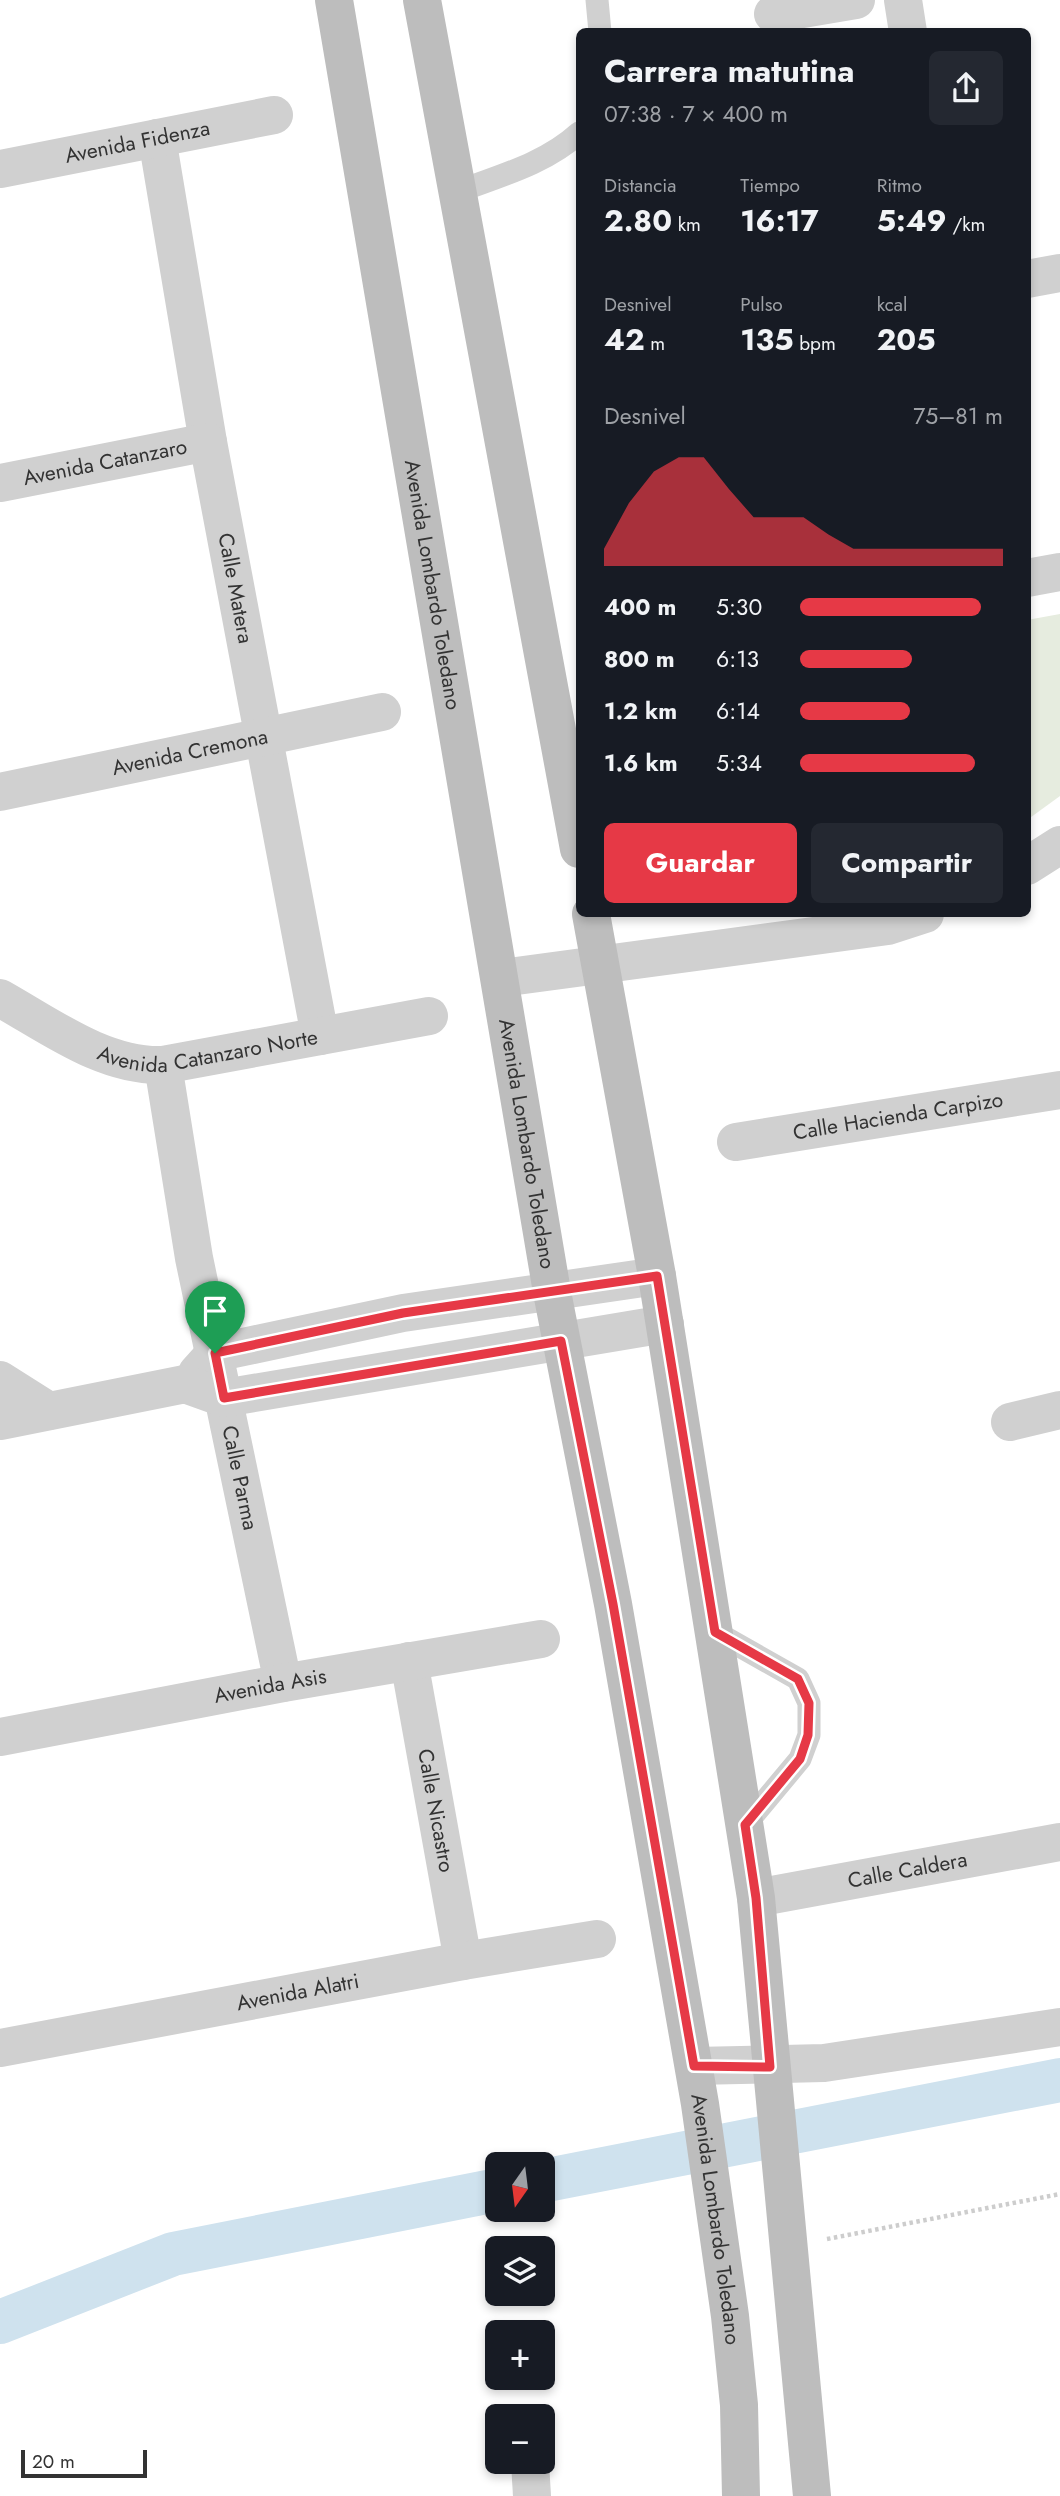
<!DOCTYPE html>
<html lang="es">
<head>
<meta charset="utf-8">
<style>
	:root { --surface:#171b24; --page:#242831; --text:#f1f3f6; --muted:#9ea1a6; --accent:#e63946 }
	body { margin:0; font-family:Jost,sans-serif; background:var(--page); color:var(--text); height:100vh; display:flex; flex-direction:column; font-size:26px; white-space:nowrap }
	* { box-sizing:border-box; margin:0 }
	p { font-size:23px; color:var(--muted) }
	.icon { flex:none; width:38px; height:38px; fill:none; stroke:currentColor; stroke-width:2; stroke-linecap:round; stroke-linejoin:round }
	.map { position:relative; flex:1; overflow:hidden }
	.sheet { position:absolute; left:576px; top:28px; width:455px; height:889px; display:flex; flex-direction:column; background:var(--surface); border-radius:10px; box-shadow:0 4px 10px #0003 }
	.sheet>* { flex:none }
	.needle { width:46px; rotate:194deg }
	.fabs { position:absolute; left:485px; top:2152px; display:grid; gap:14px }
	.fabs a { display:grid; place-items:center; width:70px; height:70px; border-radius:10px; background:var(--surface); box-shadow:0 4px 10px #0003; font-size:35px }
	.scale { position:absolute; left:21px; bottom:18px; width:126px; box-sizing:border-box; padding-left:7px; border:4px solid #333; border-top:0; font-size:19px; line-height:24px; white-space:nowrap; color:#333; -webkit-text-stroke:5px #fff; paint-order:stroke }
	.pin { position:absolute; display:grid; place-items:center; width:60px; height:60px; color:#fff; margin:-72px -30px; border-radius:50% 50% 50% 0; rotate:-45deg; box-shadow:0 0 7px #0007 }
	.pin .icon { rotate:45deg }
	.round { display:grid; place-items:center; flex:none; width:74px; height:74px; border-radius:10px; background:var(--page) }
	.headline { display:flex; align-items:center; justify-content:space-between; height:119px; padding:0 28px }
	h1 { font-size:32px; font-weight:700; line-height:52px }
	.figures { display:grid; grid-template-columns:repeat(3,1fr); gap:10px; height:119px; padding:7px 28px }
	.figures div { display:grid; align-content:center }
	.figures b { font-size:30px; font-weight:700 }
	.figures small { font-size:19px; font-weight:400 }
	.figures p { font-size:19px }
	.chart { height:196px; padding:14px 28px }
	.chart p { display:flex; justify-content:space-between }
	.chart svg { width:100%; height:126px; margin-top:7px; fill:var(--accent); opacity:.7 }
	.primary-button { display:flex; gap:14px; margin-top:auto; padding:14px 28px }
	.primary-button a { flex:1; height:80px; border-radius:10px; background:var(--accent); color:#fff; font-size:28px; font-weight:700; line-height:80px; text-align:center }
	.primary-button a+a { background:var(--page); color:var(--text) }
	ul { padding:0 28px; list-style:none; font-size:23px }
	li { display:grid; grid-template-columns:112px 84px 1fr; align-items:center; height:52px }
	li i { height:18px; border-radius:9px; background:var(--accent) }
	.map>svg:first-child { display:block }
</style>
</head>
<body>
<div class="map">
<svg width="1060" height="2496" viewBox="0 0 1060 2496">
	<rect width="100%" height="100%" fill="#fff"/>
	<path fill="#e6ecdf" d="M1060 614V796L1027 820V620Z"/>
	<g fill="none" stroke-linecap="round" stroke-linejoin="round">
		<g stroke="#cfe2ee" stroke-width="44">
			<path d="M542 2181 1060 2080"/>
			<path d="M0 2322 173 2254 497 2190"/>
		</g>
		<path stroke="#cdcdcd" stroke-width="4.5" stroke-dasharray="3.5 3.5" stroke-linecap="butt" d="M827 2239 1060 2194"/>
		<g stroke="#d0d0d0" stroke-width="23">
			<path d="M597 0 600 32"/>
			<path d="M457 192C499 176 545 164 579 133"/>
			<path d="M715 1632 798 1679 809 1703V1735L800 1759 745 1825"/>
		</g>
		<g stroke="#d0d0d0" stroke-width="38">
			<path d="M903 0 908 32"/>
			<path d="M773 14 856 0"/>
			<path id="s1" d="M157 138 208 442 320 1036"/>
			<path id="s2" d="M0 169 274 115"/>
			<path d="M1027 279 1060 273"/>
			<path id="s3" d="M0 483 208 442"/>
			<path d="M1027 578 1060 572"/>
			<path id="s4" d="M0 792 382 712"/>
			<path d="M1027 866 1060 845"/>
			<path d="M502 978 888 926 925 914"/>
			<path id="s5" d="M0 998C50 1026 104 1067 163 1065L429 1016"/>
			<path id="s6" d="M163 1065 194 1258 283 1683"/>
			<path id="s7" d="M736 1142 1060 1090"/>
			<path d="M197 1373 215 1353 403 1313 657 1276"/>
			<path d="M0 1380 49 1411"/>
			<path d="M0 1421 185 1384 224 1398 665 1324"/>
			<path d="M1010 1422 1060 1410"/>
			<path id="s8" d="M409 1661 463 1961"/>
			<path id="s9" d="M0 1737 283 1683 541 1639"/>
			<path id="s10" d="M756 1898 1060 1842"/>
			<path id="s11" d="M0 2048 463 1961 597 1939"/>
			<path d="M694 2066 824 2063 1060 2027"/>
			<path d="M530 2462 532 2496"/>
		</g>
		<g stroke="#bdbdbd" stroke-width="38">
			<path id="s12" d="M334 0 552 1292 613 1604 700 2104 730 2316 739 2405 741 2496"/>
			<path d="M422 0 579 849"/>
			<path d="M591 914 657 1276 756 1898 812 2496"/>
		</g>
	</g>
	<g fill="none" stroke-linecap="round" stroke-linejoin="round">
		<defs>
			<path id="route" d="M657 1276 715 1632 798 1679 809 1703 808 1735 800 1759 745 1825 756 1898 770 2067 694 2066 613 1604 561 1341 224 1398 215 1353 403 1313Z"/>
		</defs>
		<use href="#route" stroke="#fff" stroke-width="14"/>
		<use href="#route" stroke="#e63946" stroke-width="9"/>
	</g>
	<g text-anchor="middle" stroke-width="7" stroke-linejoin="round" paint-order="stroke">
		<g font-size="21" fill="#333" stroke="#fff">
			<text dy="7" stroke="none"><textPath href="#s2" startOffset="140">Avenida Fidenza</textPath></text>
			<text dy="7" stroke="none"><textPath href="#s3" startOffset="107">Avenida Catanzaro</textPath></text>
			<text dy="7" stroke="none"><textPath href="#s12" startOffset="593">Avenida Lombardo Toledano</textPath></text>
			<text dy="7" stroke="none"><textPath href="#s1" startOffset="457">Calle Matera</textPath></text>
			<text dy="7" stroke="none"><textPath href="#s4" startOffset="194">Avenida Cremona</textPath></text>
			<text dy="7" stroke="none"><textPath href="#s5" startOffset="224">Avenida Catanzaro Norte</textPath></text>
			<text dy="7" stroke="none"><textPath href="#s7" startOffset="164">Calle Hacienda Carpizo</textPath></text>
			<text dy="7" stroke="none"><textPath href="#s12" startOffset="1160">Avenida Lombardo Toledano</textPath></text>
			<text dy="7" stroke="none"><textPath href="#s6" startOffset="420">Calle Parma</textPath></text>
			<text dy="7" stroke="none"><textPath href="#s9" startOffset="275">Avenida Asis</textPath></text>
			<text dy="7" stroke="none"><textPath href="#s8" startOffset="152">Calle Nicastro</textPath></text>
			<text dy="7" stroke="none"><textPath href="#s10" startOffset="154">Calle Caldera</textPath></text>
			<text dy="7" stroke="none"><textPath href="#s11" startOffset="303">Avenida Alatri</textPath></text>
			<text dy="7" stroke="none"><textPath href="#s12" startOffset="2252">Avenida Lombardo Toledano</textPath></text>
		</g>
	</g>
</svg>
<div class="fabs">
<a><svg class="needle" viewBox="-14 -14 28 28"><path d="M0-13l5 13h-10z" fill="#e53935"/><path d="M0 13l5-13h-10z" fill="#9ea1a6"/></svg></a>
<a><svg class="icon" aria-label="layers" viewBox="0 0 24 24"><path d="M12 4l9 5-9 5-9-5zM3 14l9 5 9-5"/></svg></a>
<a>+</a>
<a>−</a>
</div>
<div class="scale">20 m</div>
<div class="pin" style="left:215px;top:1353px;background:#1e9e55"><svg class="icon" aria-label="arrive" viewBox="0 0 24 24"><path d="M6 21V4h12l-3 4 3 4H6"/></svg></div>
<section class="sheet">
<div class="headline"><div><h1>Carrera matutina</h1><p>07:38 · 7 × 400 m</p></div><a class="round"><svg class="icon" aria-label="share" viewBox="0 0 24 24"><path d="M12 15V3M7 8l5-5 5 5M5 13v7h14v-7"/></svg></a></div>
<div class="figures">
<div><p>Distancia</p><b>2.80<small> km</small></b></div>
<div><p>Tiempo</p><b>16:17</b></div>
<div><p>Ritmo</p><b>5:49<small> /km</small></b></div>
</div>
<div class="figures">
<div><p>Desnivel</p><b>42<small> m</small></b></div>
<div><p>Pulso</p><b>135<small> bpm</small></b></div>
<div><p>kcal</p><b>205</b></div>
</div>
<div class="chart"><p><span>Desnivel</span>75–81 m</p>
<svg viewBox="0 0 160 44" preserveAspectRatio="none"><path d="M0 44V38L10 22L20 11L30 6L40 6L50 17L60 27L70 27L80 27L90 33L100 38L110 38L120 38L130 38L140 38L150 38L160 38V44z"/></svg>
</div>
<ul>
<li><b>400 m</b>5:30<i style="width:89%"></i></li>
<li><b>800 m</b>6:13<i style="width:55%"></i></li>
<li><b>1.2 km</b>6:14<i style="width:54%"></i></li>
<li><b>1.6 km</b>5:34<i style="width:86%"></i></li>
</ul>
<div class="primary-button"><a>Guardar</a><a>Compartir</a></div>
</section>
</div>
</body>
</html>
